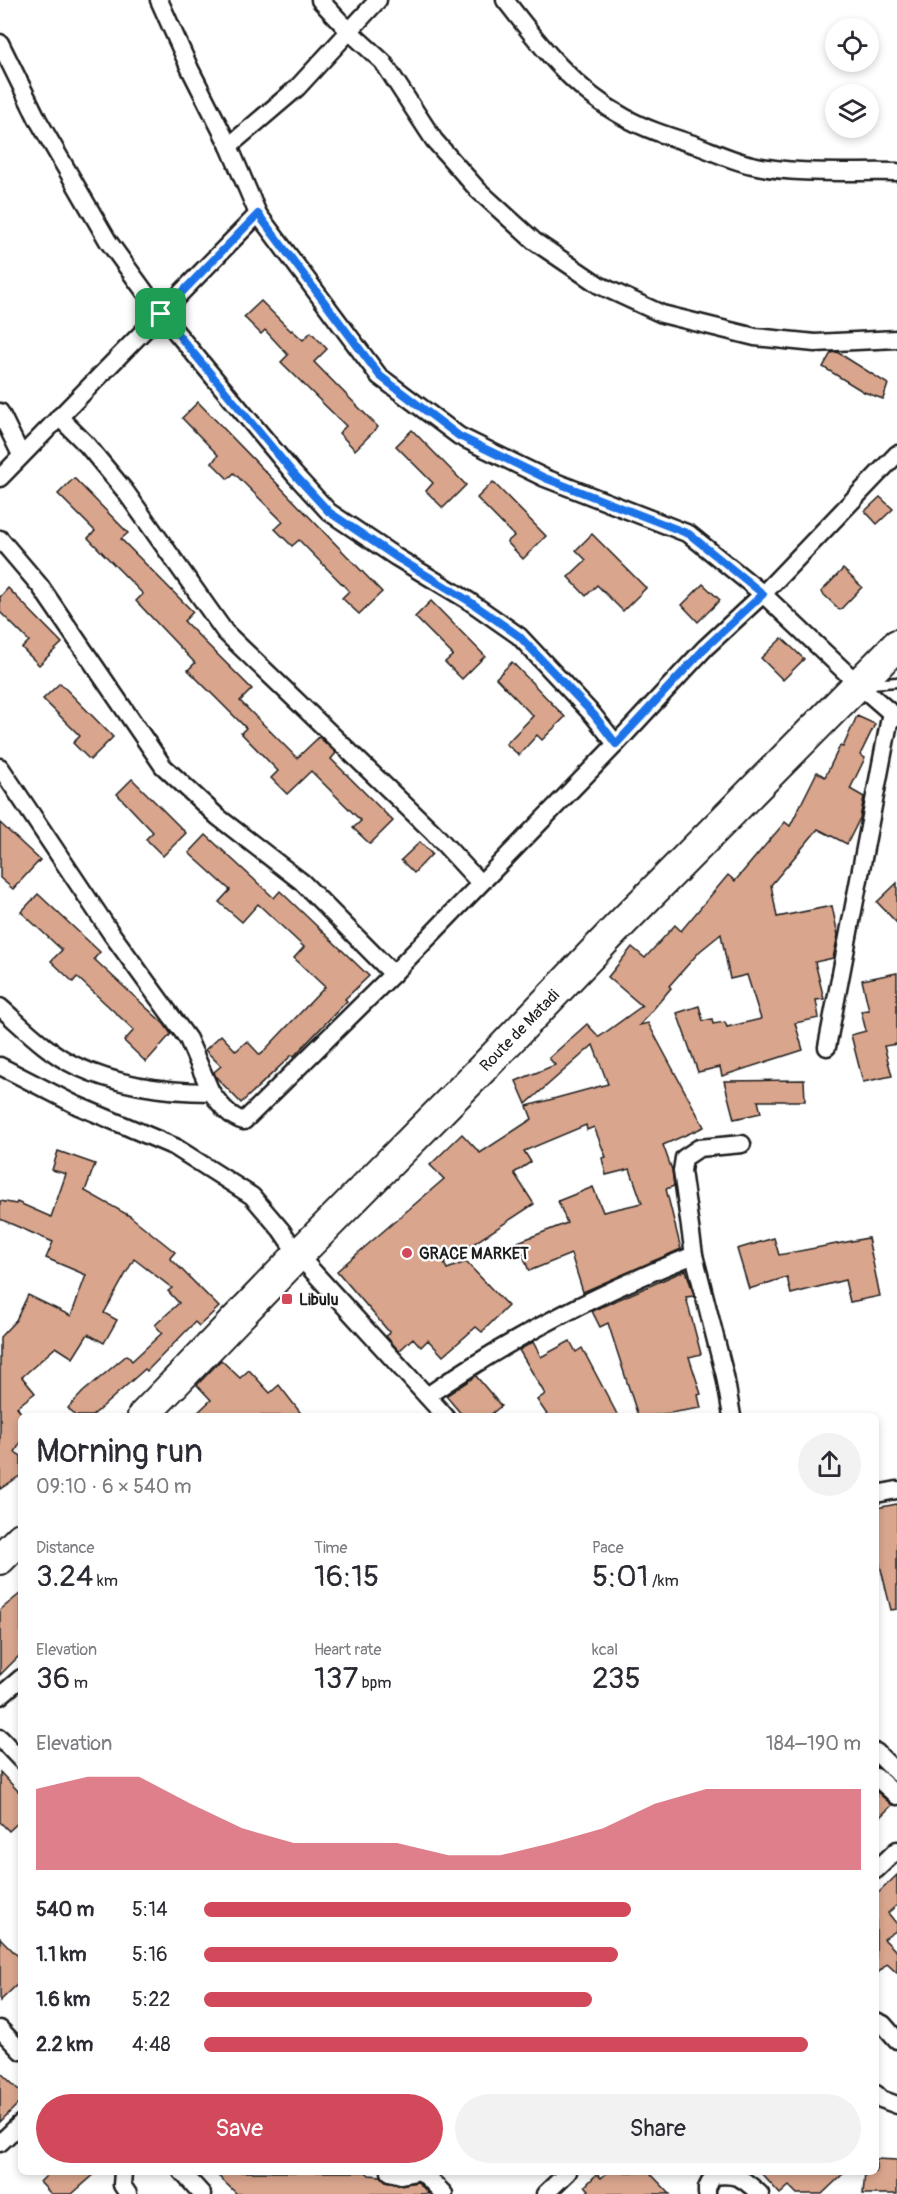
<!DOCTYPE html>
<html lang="en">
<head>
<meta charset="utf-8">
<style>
	:root { --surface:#fff; --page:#f2f2f3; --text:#2b2b33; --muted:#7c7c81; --accent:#d1495b }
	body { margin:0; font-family:Pangolin,sans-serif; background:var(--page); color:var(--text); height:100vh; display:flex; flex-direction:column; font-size:22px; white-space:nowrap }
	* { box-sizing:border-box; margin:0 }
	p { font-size:20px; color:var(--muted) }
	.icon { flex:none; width:33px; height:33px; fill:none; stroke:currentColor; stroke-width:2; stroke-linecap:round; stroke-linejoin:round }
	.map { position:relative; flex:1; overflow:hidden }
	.sheet { position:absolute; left:18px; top:1413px; width:861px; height:762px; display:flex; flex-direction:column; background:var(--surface); border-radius:9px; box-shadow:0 3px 9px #0003 }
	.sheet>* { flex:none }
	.fabs { position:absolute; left:825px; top:18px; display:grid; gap:12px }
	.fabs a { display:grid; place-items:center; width:54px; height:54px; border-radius:50%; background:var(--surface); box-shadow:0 3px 9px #0003; font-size:30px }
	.pin { position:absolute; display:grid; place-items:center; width:51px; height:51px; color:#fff; margin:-26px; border-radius:12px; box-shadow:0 3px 9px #0006 }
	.round { display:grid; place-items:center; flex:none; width:63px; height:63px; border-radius:32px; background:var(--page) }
	.overview { display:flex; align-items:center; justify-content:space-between; height:102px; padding:0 18px }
	h1 { font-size:33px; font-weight:600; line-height:45px }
	.figures { display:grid; grid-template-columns:repeat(3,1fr); gap:9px; height:102px; padding:6px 18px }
	.figures div { display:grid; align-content:center }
	.figures b { font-size:30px; font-weight:600 }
	.figures small { font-size:16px; font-weight:400 }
	.figures p { font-size:16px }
	.chart { height:168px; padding:12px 18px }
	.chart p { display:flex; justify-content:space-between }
	.chart svg { width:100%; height:108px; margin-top:6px; fill:var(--accent); opacity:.7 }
	.primary-button { display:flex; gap:12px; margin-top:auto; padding:12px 18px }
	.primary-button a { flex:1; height:69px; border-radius:36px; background:var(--accent); color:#fff; font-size:24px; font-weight:600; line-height:69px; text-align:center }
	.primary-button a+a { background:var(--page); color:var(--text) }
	ul { padding:0 18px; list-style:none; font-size:20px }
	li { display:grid; grid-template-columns:96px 72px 1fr; align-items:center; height:45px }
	li i { height:15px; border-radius:8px; background:var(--accent) }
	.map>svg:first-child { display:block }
</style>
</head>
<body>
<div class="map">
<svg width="897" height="2194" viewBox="0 0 897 2194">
	<rect width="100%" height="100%" fill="#fff"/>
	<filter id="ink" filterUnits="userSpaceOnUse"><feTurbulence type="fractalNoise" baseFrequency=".0167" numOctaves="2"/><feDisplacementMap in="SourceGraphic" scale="12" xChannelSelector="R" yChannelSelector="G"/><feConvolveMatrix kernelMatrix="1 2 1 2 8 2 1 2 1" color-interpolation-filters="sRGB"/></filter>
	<g filter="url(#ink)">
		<g fill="#d9a58d" stroke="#1c1c1c" stroke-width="1.5">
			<path d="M261 301 291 331 292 330 303 340 311 332 327 349 314 362 378 427 355 450 339 433 346 426 281 362 288 355 265 330 261 334 244 317Z"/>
			<path d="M837 352 888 384 883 399 864 392 823 367 831 353Z"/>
			<path d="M198 402 382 592 359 614 342 598 349 591 299 540 292 546 275 529 283 522 234 473 228 479 212 463 218 455 182 418Z"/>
			<path d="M412 430 466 485 443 508 426 491 433 483 396 446Z"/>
			<path d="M74 478 128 533 121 539 193 612 184 621 252 689 240 701 297 758 319 737 336 753 331 759 393 821 370 844 353 828 361 821 311 771 287 794 271 778 278 771 241 733 246 728 188 670 195 663 136 601 143 594 88 538 95 531 58 494Z"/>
			<path d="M493 482 546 536 523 559 507 542 514 536 477 498Z"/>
			<path d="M880 497 893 509 877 524 865 511Z"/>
			<path d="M592 534 646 588 623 611 597 585 586 596 568 577 586 560 576 550Z"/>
			<path d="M843 569 862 587 840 610 821 592Z"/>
			<path d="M703 584 720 600 698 622 682 605Z"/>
			<path d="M8 588 62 643 39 665 22 648 29 641 0 612V597Z"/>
			<path d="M431 601 485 656 462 679 445 662 453 655 415 617Z"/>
			<path d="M782 638 804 659 783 680 761 658Z"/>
			<path d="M512 662 565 717 542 740 537 735 519 755 506 744 533 716 496 678Z"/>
			<path d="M60 683 113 737 90 760 73 743 80 736 43 699Z"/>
			<path d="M857 716 875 724 860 755 865 758 850 789 864 797 860 818 847 844 818 829 771 885 777 917 832 906 838 935 833 958 815 962 824 999 816 1000 819 1018 795 1023 803 1050 722 1076 720 1067 698 1072 677 1013 699 1006 703 1021 712 1019 713 1024 725 1022 727 1027 761 1019 747 975 730 979 721 934 700 951 669 986 671 988 640 1025 648 1023 704 1127 663 1145 672 1170 674 1186 666 1189 681 1249 583 1292 571 1254 529 1271 518 1242 567 1223 558 1201 593 1187 603 1212 642 1203 630 1169 606 1175 602 1158 606 1157 594 1127 587 1130 586 1125 524 1151 531 1162 514 1173 534 1204 444 1263 447 1269 466 1262 508 1306 482 1332 476 1327 443 1356 428 1340 421 1347 413 1338 399 1351 386 1336 390 1333 337 1271 444 1179 430 1165 462 1134 480 1153 532 1119 527 1106 608 1084 593 1045 526 1104 516 1081 555 1065 549 1058 587 1024 599 1037 642 1006 608 977 632 947 645 958 675 925 681 931 728 875 735 881 785 822 790 826 817 772 825 777 840 746 843 747Z"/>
			<path d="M132 779 186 833 163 856 146 839 153 832 117 794Z"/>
			<path d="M0 823 40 860 13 889 0 878Z"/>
			<path d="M206 835 274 898 280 891 369 976 345 999 347 1001 294 1056 292 1055 241 1103 216 1077 214 1072 221 1066 205 1050 221 1035 236 1051 247 1041 260 1055 325 987 294 958 304 947 258 904 242 922 219 902 230 890 189 853Z"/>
			<path d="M420 842 432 854 414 873 401 860Z"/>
			<path d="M897 883V923L877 902Z"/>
			<path d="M38 894 100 952 94 959 164 1024 171 1034 146 1062 124 1041 134 1030 77 977 73 982 51 961 62 950 21 912Z"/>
			<path d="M897 973V1044L884 1046 892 1076 863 1082 851 1035 866 1031 861 1011 869 1010 862 980Z"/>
			<path d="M804 1080 805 1101H758L761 1113 734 1119 724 1081Z"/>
			<path d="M58 1151 95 1164 85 1191 130 1216 175 1252 170 1258 219 1307 199 1326 195 1322 147 1371 145 1369 92 1416H75L68 1408 83 1392 127 1355 132 1361 162 1333 155 1325 179 1303 168 1291 172 1288 134 1259 104 1313 117 1320 104 1343 88 1334 73 1358 56 1347 22 1377 35 1393 17 1407 21 1413V1442L15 1452 21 1456V1475L0 1489V1337L16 1320 28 1295 71 1316 86 1275 46 1258 53 1242 0 1219V1201L16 1204 17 1202 51 1217 66 1174 52 1170Z"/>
			<path d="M774 1238 779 1255 868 1238 880 1296 850 1302 845 1280 791 1294 787 1277 749 1289 737 1249Z"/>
			<path d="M686 1270 694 1296 686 1297 701 1354 689 1357 701 1394 698 1395 701 1408 651 1416H638L608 1323 600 1327 592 1311Z"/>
			<path d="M570 1341 576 1352 582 1348 618 1416H548L537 1400 545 1394 519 1350 533 1342 541 1357Z"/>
			<path d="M221 1360 240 1378 249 1370 270 1393 279 1385 303 1416H194L211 1400 197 1385Z"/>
			<path d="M476 1376 501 1406 489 1416H463L446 1396Z"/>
			<path d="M897 1504V1609L891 1610 878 1557 876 1558V1508Z"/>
			<path d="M21 1593V1654L0 1675V1610Z"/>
			<path d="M0 1772 21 1794V1820L9 1831 0 1822Z"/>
			<path d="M876 1791 892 1805 876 1821Z"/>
			<path d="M897 1875V1905L888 1913 897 1924V1930L884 1939 897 1952V1973L887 1964 876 1975V1895Z"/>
			<path d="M0 1938 21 1959V1981L0 2001Z"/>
			<path d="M0 2072 21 2092V2101L0 2122Z"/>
			<path d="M876 2159 897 2160V2194H863L865 2172H876Z"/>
			<path d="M50 2172H97L72 2194H51L40 2182Z"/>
			<path d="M214 2172H366L369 2175 381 2176 387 2182 398 2185 418 2182 429 2194H237Z"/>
			<path d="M608 2172H649L670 2194H585L589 2190 585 2186 597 2174 601 2178Z"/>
			<path d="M760 2172H845L822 2194H797L789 2186 780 2194Z"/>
		</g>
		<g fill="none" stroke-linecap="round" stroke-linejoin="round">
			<defs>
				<path id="lane" d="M871 684 897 682"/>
				<g id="street">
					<path d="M159 0 190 69 229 146 258 214 379 376 459 436 545 478 689 534 763 594 859 685 897 718"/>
					<path d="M320 0 348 30 383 62 434 140 478 190 534 241 599 285 662 314 755 337 815 343 897 339"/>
					<path d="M505 0C539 44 574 90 624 117 647 130 671 137 696 145 714 152 733 161 752 165 796 175 851 171 897 172"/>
					<path d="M0 43 38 120 108 241 161 314 294 474 329 512 396 557 469 601 519 636 593 715 616 744"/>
					<path d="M229 146 297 88 378 0"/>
					<path d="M0 412 21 455"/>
					<path d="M59 417 87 445 125 491 225 632 433 832 480 883"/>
					<path d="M0 478 258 214"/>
					<path d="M0 539 40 586 163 766 218 817 302 882 393 974"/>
					<path d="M0 767 111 933 188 1039 211 1092"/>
					<path d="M0 1007C23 1027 48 1053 76 1066 117 1085 166 1092 211 1092 220 1104 229 1117 244 1121L393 974 616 744 705 648 763 594 897 454"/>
					<path d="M827 1047 891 712"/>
					<path d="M0 1066 76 1105 175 1147 252 1196 281 1230 298 1255 445 1416"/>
					<path d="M427 1396C510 1338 600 1292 694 1255"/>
					<path d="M732 1416 725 1376 694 1255 682 1171 684 1158 699 1148 742 1144"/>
					<path d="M876 1494 897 1490"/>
					<path d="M0 1696 21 1678"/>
					<path d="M0 1738 21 1760"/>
					<path d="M876 1752 897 1773"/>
					<path d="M876 1777 897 1796"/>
					<path d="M876 1870 897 1850"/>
					<path d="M876 2021 883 2024 897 2040"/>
					<path d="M0 2029 21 2051"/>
					<path d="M876 2094 881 2099 897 2105"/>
					<path d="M0 2143 21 2123"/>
					<path d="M123 2172 122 2185 128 2194"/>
					<path d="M182 2172 202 2194"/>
					<path d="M390 2172 401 2175 416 2172"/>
					<path d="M422 2172 444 2194"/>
					<path d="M545 2194 568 2172"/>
					<path d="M707 2194V2188L713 2176C738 2173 742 2178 760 2194"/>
				</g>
				<g id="highway">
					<path d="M143 1416 298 1255 483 1068 614 931 897 645"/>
					<path d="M0 1559 21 1538"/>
				</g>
			</defs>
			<use href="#lane" stroke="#1c1c1c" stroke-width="13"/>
			<use href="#street" stroke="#1c1c1c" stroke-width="21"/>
			<use href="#highway" stroke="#1c1c1c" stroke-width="34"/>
			<use href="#lane" stroke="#fff" stroke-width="8"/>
			<use href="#street" stroke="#fff" stroke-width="16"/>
			<use href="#highway" stroke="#fff" stroke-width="30"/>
		</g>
	</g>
	<g fill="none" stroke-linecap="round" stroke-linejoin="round" filter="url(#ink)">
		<defs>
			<path id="route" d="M258 214 380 376 459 436 545 478 689 534 763 594 705 648 616 744 594 715 519 636 469 601 396 557 329 512 294 474 161 314Z"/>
		</defs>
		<use href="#route" stroke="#fff" stroke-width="12"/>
		<use href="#route" stroke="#1a73e8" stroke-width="8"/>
	</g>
	<g fill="#d1495b" stroke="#fff" stroke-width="2">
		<circle cx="407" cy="1253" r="6"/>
		<rect x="281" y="1293" width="12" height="12" rx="3"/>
	</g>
	<g text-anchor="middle" stroke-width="4.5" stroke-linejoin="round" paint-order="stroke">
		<g font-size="16" fill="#1c1c1c" stroke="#fff">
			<text transform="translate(519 1030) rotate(-46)" y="6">Route de Matadi</text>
		</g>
		<g font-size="16" font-weight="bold" fill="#1c1c1c" stroke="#fff" text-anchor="start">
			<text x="419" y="1259">GRACE MARKET</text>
			<text x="299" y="1305">Libulu</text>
		</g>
	</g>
</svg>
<div class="fabs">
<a><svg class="icon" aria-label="locate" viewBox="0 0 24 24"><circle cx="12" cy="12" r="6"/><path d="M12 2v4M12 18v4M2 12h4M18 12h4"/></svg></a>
<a><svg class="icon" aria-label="layers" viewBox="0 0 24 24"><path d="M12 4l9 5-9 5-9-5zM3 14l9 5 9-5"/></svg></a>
</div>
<div class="pin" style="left:161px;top:314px;background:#1e9e55"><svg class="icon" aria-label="arrive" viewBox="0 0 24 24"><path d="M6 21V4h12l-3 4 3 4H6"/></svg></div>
<section class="sheet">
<div class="overview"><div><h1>Morning run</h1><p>09:10 · 6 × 540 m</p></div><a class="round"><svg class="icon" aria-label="share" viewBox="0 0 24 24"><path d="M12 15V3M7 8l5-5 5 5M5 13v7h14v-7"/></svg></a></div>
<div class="figures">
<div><p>Distance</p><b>3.24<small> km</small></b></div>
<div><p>Time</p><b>16:15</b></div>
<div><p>Pace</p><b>5:01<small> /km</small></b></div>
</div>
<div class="figures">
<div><p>Elevation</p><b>36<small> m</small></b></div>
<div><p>Heart rate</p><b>137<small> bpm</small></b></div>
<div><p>kcal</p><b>235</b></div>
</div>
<div class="chart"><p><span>Elevation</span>184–190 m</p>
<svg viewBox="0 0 160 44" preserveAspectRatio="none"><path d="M0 44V11L10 6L20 6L30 17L40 27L50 33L60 33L70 33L80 38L90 38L100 33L110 27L120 17L130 11L140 11L150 11L160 11V44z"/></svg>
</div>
<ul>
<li><b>540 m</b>5:14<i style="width:65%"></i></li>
<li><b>1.1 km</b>5:16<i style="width:63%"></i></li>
<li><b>1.6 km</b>5:22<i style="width:59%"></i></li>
<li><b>2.2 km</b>4:48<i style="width:92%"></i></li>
</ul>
<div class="primary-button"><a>Save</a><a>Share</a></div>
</section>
</div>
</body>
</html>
